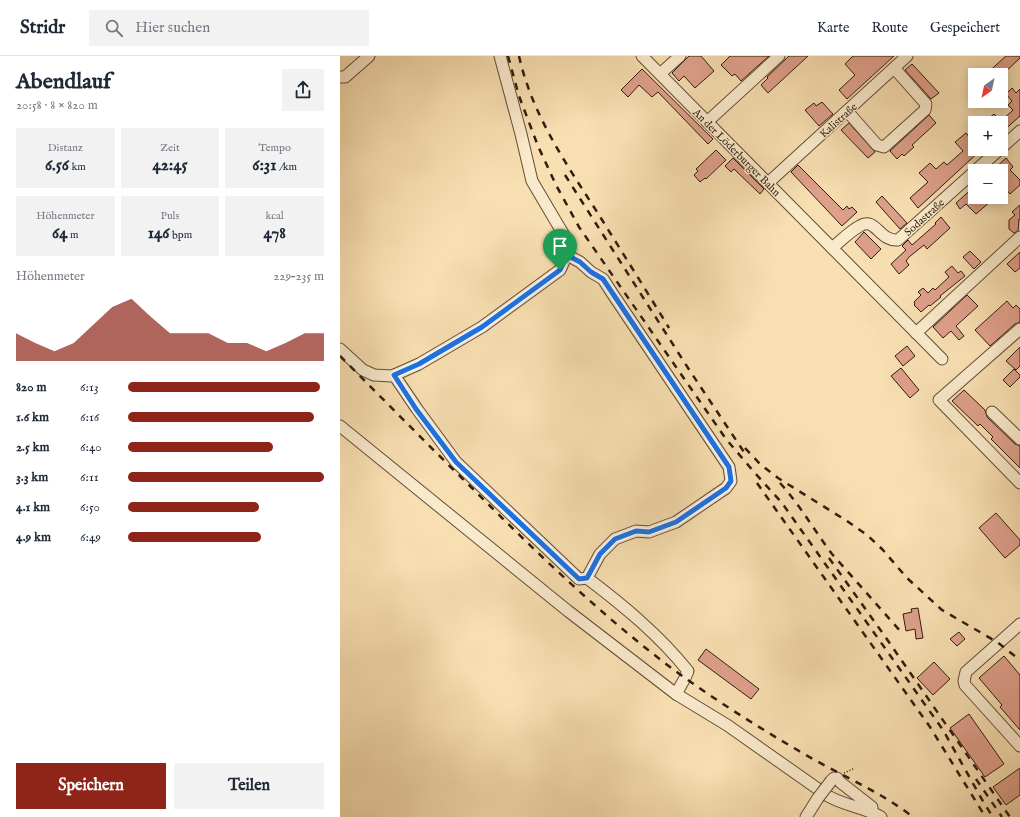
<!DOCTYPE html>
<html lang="de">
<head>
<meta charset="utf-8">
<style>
	:root { --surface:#fff; --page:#f2f2f3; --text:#1f2937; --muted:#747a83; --line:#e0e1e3; --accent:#8f2418 }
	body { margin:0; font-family:"IM FELL English",serif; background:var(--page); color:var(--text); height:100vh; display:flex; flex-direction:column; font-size:15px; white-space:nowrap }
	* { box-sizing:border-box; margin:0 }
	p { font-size:13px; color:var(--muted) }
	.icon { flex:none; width:22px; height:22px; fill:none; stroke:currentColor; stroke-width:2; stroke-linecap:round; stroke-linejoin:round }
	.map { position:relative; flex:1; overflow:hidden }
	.drawer { display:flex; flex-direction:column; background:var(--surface); width:340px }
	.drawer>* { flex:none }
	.needle { width:26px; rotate:213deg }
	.tools { position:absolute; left:628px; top:12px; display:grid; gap:8px }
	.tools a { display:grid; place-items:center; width:40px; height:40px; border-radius:0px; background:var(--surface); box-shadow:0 2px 10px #0003; font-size:20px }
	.pin { position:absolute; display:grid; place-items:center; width:34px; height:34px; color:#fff; margin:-41px -17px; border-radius:50% 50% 50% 0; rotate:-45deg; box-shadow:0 0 4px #0007 }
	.pin .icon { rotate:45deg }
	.round { display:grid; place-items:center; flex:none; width:42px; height:42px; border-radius:0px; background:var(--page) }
	.head { display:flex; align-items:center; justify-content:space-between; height:68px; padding:0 16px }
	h1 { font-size:22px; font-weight:700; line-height:30px }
	.figures { display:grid; grid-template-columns:repeat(3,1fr); gap:6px; height:68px; padding:4px 16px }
	.figures div { display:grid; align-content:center; border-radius:0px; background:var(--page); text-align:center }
	.figures b { font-size:17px; font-weight:700 }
	.figures small { font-size:11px; font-weight:400 }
	.figures p { font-size:11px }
	.chart { height:112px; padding:8px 16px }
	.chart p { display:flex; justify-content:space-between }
	.chart svg { width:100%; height:72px; margin-top:4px; fill:var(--accent); opacity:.7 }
	.primary-button { display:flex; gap:8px; margin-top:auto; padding:8px 16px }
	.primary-button a { flex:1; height:46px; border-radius:0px; background:var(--accent); color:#fff; font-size:16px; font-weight:700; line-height:46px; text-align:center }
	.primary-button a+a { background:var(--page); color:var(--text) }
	ul { padding:0 16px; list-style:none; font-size:13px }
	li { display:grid; grid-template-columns:64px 48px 1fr; align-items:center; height:30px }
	li i { height:10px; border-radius:5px; background:var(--accent) }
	header { display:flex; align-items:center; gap:24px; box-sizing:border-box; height:56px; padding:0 20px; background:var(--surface); border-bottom:1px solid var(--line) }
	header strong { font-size:19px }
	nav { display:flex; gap:22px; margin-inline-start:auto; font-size:14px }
	.search { width:280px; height:36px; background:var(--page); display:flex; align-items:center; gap:10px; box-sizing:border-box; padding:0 14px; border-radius:0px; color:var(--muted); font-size:15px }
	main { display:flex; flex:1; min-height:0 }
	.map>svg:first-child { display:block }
</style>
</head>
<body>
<header>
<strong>Stridr</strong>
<div class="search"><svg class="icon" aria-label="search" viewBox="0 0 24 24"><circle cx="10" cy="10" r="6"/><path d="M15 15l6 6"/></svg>Hier suchen</div>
<nav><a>Karte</a><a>Route</a><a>Gespeichert</a></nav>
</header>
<main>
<section class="drawer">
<div class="head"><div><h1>Abendlauf</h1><p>20:58 · 8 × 820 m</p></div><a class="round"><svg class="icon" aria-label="share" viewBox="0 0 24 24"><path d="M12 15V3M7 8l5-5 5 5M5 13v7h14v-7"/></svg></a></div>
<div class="figures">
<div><p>Distanz</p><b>6.56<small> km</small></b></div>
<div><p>Zeit</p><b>42:45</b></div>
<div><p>Tempo</p><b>6:31<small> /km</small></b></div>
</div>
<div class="figures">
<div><p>Höhenmeter</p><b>64<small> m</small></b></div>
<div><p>Puls</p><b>146<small> bpm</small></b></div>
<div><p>kcal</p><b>478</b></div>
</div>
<div class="chart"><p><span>Höhenmeter</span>229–235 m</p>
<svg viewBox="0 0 160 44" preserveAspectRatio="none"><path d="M0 44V27L10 33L20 38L30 33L40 22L50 11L60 6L70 17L80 27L90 27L100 27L110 33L120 33L130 38L140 33L150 27L160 27V44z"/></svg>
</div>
<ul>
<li><b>820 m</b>6:13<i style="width:98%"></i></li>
<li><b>1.6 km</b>6:16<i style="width:95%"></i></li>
<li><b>2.5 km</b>6:40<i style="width:74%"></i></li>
<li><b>3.3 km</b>6:11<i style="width:100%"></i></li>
<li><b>4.1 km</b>6:50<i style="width:67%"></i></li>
<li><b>4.9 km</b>6:49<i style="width:68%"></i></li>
</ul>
<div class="primary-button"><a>Speichern</a><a>Teilen</a></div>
</section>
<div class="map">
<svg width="680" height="761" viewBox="0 0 680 761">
	<rect width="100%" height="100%" fill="#f8dfb1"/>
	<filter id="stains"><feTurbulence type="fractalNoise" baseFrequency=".005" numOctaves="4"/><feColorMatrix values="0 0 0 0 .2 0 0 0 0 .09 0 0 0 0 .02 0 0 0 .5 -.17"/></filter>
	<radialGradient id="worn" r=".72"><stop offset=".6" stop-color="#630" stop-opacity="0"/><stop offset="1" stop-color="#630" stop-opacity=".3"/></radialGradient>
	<g fill="#dfa08b" stroke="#301c0e">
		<path d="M349 0H361L374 15 355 32 344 20 339 25 332 17Z"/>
		<path d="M390 0H429L401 25 395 18 392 20 381 9Z"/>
		<path d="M449 0H468L428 37 421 29 428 22 427 21Z"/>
		<path d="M513 0H554L507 43 499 34 515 19 505 8Z"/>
		<path d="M666 0H680V2L662 19H645Z"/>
		<path d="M572 8 599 37 591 43 565 14Z"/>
		<path d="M302 13 373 83 368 88 318 36 312 41 299 29 288 41 281 34Z"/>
		<path d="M672 32 676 37 680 33V60L661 77V67H652L648 63 654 58 661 65 673 54 668 49 672 45 666 38Z"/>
		<path d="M482 46 493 58 479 70 465 54 474 47 476 50Z"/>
		<path d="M589 59 596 67 572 89 574 91 564 100 562 98 557 103 550 95Z"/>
		<path d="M509 67 535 96 528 102 501 74Z"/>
		<path d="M626 77 630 82 635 78V93H642L578 152 570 142 588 126 579 117 590 107 596 113 604 106 607 109 623 95 615 86Z"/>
		<path d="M376 94 386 104 366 123 365 122 360 126 354 119 358 115 356 113Z"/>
		<path d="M393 102 424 133 420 138 394 113 391 116 385 110Z"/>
		<path d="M666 102 673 111 670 114 680 124V129L670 138 661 128V115H652Z"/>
		<path d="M458 109 503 154 507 150 509 153 512 151 517 156 502 170 451 116Z"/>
		<path d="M635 130V141H647L651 145 636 158 626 148 620 153 616 147Z"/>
		<path d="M542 140 567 167 560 173 536 146Z"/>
		<path d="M680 149V164L679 163 678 175 674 177 669 173V164L675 159 672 156Z"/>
		<path d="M601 161 610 172 587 193 584 189 569 201 566 205 569 209 559 218 551 208 566 194 562 190 568 184 572 189 596 168 595 167Z"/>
		<path d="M524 176 541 193 531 203 515 186Z"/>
		<path d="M630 195 641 206 634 213 623 201Z"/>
		<path d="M680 196V212L675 216 667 208Z"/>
		<path d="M612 210 618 217 621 215 625 220 600 240 601 241 590 250 589 249 581 256 574 249 575 248 574 246 581 239 578 236 583 232 588 237 593 232 595 234 609 221 605 216Z"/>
		<path d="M627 239 638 250 616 270 624 280 619 284 611 275 603 282 593 271Z"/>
		<path d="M667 245 673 252 676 249 680 253V266L675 268 650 290 635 274Z"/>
		<path d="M567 290 575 300 563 310 555 300Z"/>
		<path d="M680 291V310L676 314 666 305Z"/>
		<path d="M561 312 579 334 570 342 551 320Z"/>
		<path d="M674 313 680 319V321L670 331 663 324Z"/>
		<path d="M624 334 645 354 647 361 675 388 680 390V412L651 383 653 381 640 368 638 370 612 345Z"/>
		<path d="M656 457 680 484V489L665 502 639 472Z"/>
		<path d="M578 552 583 582 576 583 575 573 566 575 563 558 572 556 571 553Z"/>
		<path d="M619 576 625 583 617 590 610 583Z"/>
		<path d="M366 593 419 633 411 643 358 604Z"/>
		<path d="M664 600 680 619V674L660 651 662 649 639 622Z"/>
		<path d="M594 606 610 623 593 639 577 622Z"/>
		<path d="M629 658 664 708 645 721 610 672Z"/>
		<path d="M680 712V739L666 749 653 731Z"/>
	</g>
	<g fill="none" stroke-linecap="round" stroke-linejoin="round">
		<defs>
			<g id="minor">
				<path d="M302 0 602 303"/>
				<path d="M320 18 340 0"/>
				<path d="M0 21H5L29 0"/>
				<path d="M507 55 537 89 544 91 585 54 586 48 554 12"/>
				<path d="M367 66 439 0"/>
				<path d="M661 92 680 75"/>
				<path d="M635 115 660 93"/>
				<path d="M428 127 567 0"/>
				<path d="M492 192C501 185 510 175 520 170 535 160 540 186 558 184L635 115"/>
				<path d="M680 273 599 344 680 427"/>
				<path d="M576 277 680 181"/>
				<path d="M0 293 23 314 34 319 52 320 79 308 142 271 220 214 227 199 228 186 192 125 181 78 160 0"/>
				<path d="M54 319 77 353 116 406 239 523 247 522 260 498 275 483 296 475 309 476 336 466 386 432 391 425 389 411 272 237 263 223 251 216 240 206 227 199"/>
				<path d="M652 356 680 383"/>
				<path d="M0 370 228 555 336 638 387 669 488 740C505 750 524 751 541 761"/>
				<path d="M247 522C284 550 319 579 348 615L345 622 336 638"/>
				<path d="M680 568 626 616 624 625 625 629 680 690"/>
				<path d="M491 725 494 722H497L500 726 532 751V756"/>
				<path d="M466 761 478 742"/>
			</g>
		</defs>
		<use href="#minor" stroke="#624d37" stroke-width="13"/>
		<path stroke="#301c0e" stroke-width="1.5" stroke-dasharray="1 2" stroke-linecap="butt" d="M504 717 515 712"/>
		<use href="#minor" stroke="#faeacc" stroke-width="11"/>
		<g stroke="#301c0e" stroke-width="2.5" stroke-dasharray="7 7" stroke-linecap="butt">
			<path d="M168 0 179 40 198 90 216 129 239 171 386 383 414 416 442 447 603 674 644 747 653 761"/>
			<path d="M179 0C192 59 227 109 259 159 282 196 306 234 329 272"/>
			<path d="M225 119 348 312 406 399"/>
			<path d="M0 300C45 345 89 390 134 434 201 501 268 566 345 622 386 651 429 678 473 703 507 722 542 737 573 761"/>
			<path d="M405 392 420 408 438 422 507 465 527 479 542 493 567 522 602 554 657 586 680 604"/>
			<path d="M417 427 590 671 643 757"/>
			<path d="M440 427C460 449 474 474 492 498L562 577"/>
			<path d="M489 502 544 579 670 761"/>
			<path d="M636 723 662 761"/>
		</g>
		<defs>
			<path id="minor-bridge" d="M478 742 491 725"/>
		</defs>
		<use href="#minor-bridge" stroke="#624d37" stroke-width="13" stroke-linecap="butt"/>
		<use href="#minor-bridge" stroke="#faeacc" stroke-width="11"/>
	</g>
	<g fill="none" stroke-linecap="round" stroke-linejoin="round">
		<defs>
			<path id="route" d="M227 199 240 206 251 216 263 223 389 411 391 425 386 432 336 466 309 476 296 475 275 483 260 498 247 522 239 523 116 406 76 353 54 319 79 308 142 271 220 214Z"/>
		</defs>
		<use href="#route" stroke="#fff" stroke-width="8"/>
		<use href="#route" stroke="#1a73e8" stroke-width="5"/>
	</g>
	<g text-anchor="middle" stroke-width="3" stroke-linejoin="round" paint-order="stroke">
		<g font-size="11" fill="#301c0e" stroke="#faeacc">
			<text transform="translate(498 64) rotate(-42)" y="4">Kalistraße</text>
			<text transform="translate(397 96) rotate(45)" y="4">An der Löderburger Bahn</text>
			<text transform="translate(584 161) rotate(-42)" y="4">Sodastraße</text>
		</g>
	</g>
	<rect width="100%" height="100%" filter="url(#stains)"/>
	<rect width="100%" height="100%" fill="url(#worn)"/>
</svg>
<div class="tools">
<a><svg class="needle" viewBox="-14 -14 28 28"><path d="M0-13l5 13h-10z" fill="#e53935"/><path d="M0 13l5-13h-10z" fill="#747a83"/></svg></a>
<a>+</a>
<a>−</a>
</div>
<div class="pin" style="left:220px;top:214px;background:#1e9e55"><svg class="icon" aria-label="arrive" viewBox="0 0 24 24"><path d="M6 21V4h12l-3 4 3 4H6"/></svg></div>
</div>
</main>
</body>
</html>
